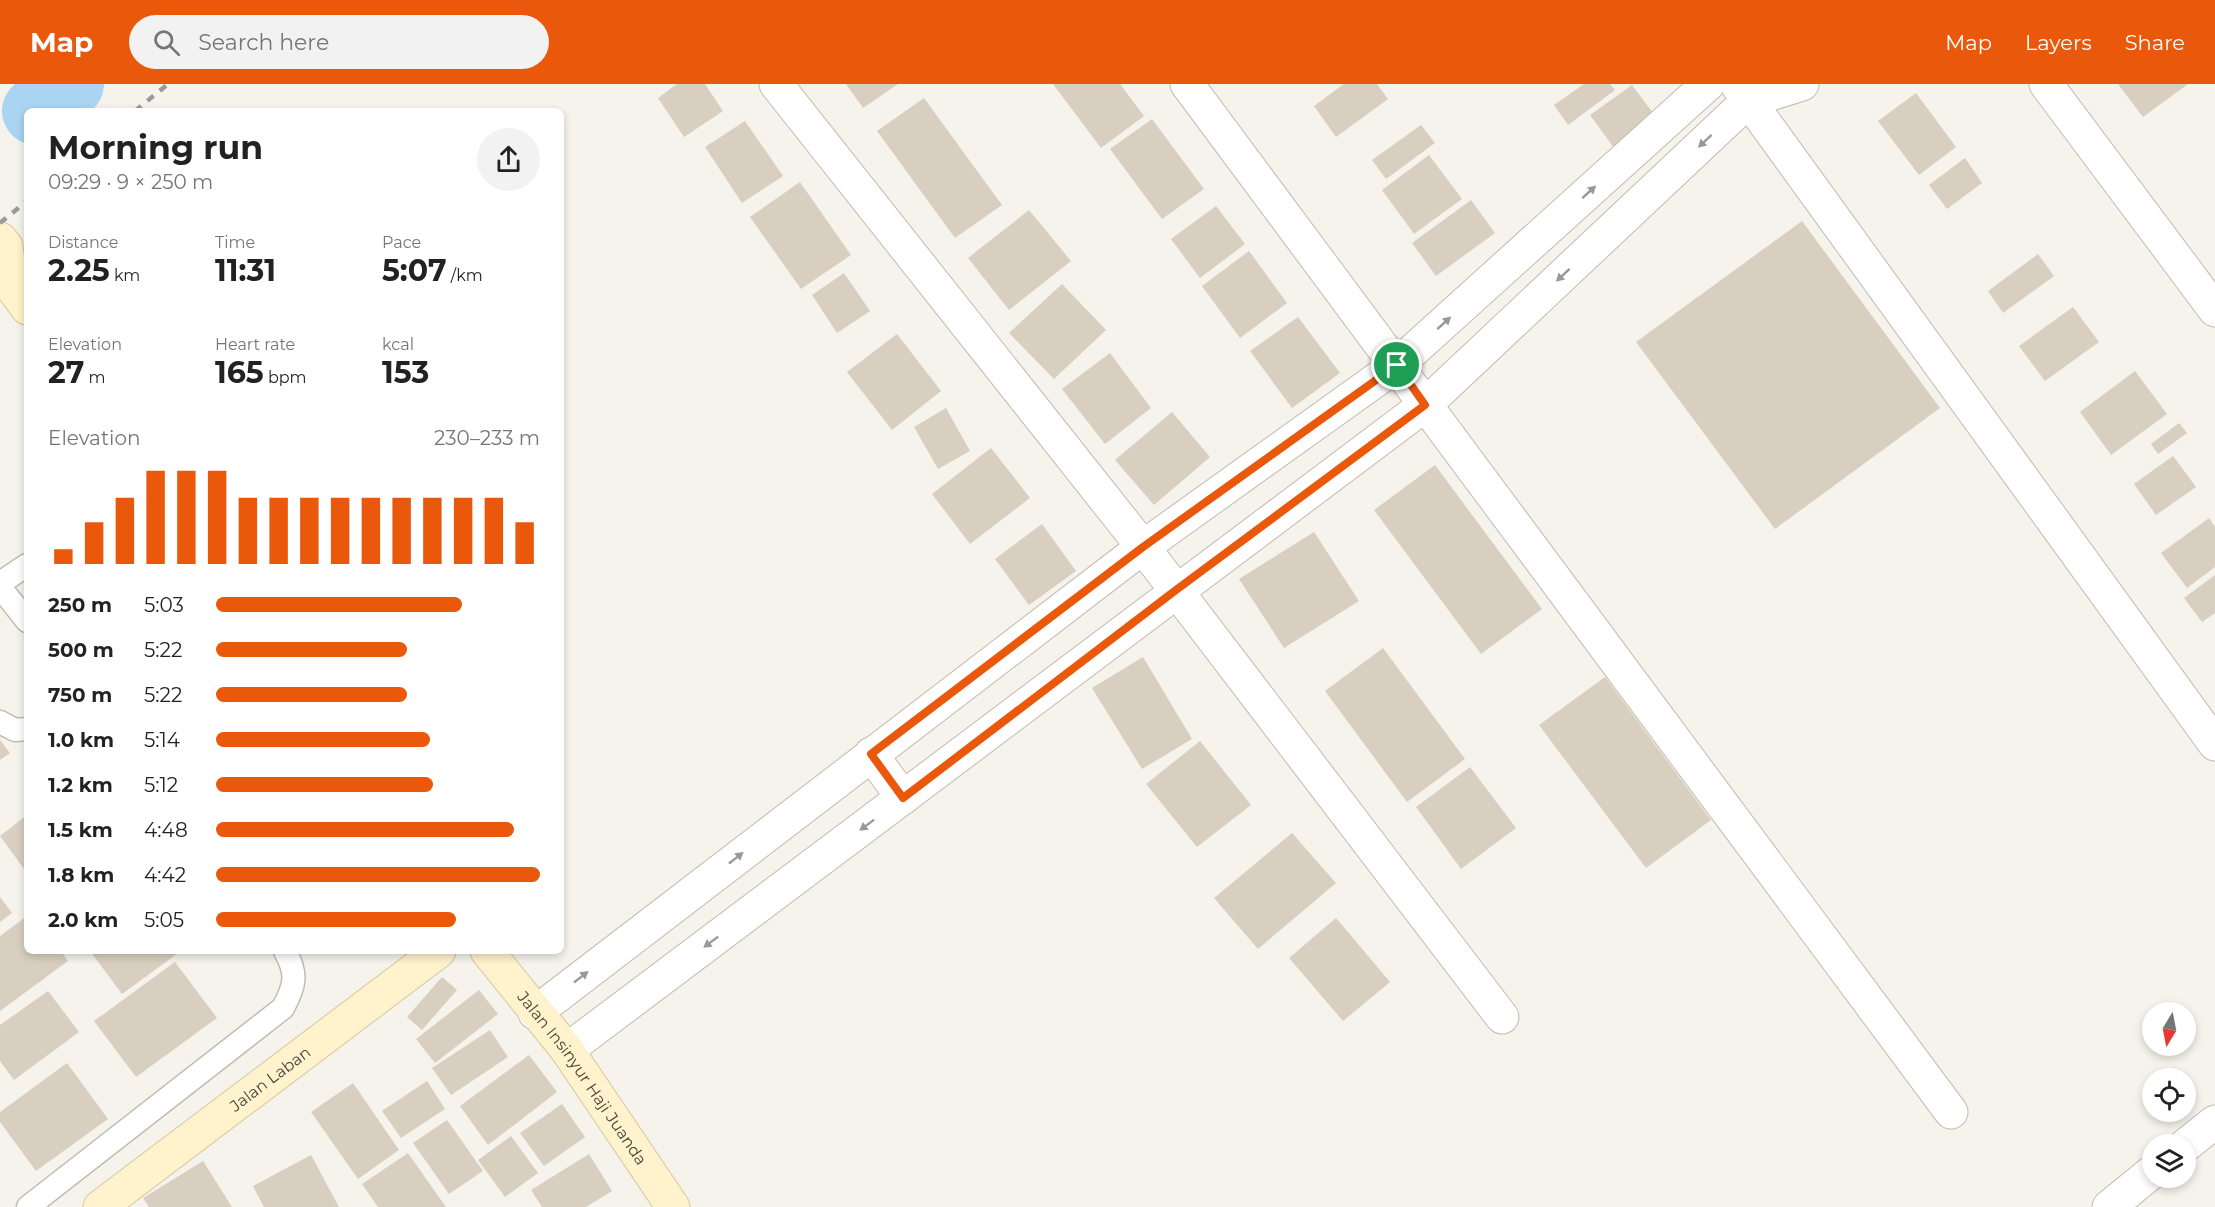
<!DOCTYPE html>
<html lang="en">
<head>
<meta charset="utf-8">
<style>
	:root { --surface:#fff; --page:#f2f2f2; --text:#222; --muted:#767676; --accent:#ea580c }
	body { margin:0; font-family:Montserrat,sans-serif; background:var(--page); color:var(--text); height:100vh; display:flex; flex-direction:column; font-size:22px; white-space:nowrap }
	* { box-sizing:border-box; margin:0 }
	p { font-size:20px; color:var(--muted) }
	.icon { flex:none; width:33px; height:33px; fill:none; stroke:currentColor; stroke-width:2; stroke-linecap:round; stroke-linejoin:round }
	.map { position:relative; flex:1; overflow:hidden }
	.side { position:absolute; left:24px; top:24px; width:540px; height:846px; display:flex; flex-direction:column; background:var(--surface); border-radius:9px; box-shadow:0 3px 9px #0003 }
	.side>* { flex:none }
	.needle { width:39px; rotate:190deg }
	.controls { position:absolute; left:2142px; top:918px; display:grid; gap:12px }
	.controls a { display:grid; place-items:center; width:54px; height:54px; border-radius:50%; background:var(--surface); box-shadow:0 3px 9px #0003; font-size:30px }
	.pin { position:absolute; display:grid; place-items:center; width:51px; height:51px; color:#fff; margin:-26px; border:3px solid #fff; border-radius:50%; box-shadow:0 2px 6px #0007 }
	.round { display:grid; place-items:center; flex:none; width:63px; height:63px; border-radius:32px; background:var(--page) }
	.headline { display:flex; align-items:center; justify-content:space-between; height:102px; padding:0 24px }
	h1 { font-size:33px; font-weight:700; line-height:45px }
	.stats { display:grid; grid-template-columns:repeat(3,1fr); gap:9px; height:102px; padding:6px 24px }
	.stats div { display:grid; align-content:center }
	.stats b { font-size:30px; font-weight:700 }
	.stats small { font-size:16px; font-weight:400 }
	.stats p { font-size:16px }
	.chart { height:168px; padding:12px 24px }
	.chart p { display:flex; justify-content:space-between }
	.chart svg { width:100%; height:108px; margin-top:6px; stroke:var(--accent); stroke-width:6 }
	ul { padding:0 24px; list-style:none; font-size:20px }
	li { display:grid; grid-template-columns:96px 72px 1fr; align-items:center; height:45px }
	li i { height:15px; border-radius:8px; background:var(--accent) }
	header { display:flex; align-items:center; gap:36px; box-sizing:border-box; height:84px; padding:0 30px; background:var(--accent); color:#fff }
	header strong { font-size:28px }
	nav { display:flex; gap:33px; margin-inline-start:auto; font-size:21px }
	.search { width:420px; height:54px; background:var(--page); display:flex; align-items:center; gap:15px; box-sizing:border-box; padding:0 21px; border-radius:33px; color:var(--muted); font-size:22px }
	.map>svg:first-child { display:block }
</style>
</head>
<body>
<header>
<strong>Map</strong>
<div class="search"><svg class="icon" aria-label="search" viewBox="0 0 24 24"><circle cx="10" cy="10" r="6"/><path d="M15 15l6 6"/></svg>Search here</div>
<nav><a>Map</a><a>Layers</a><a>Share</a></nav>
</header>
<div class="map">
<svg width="2215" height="1123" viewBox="0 0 2215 1123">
	<rect width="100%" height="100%" fill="#f6f3ec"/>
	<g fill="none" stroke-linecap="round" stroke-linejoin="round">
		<path stroke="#a9d4f2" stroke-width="68" d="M36 27 70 0"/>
	</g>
	<g fill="#d8cfc1">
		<path d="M677 0H705L723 27 684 53 658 14Z"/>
		<path d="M846 0H898L863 24Z"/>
		<path d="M1053 0H1120L1144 32 1101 64Z"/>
		<path d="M1344 0H1377L1388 15 1336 53 1314 22Z"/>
		<path d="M1584 0H1610L1615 6 1568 41 1554 21Z"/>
		<path d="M2118 0H2188L2143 33Z"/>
		<path d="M1632 1 1659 37 1617 68 1590 31Z"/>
		<path d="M1916 9 1956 63 1919 91 1878 37Z"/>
		<path d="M924 14 1002 121 955 154 877 47Z"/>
		<path d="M1152 35 1204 105 1162 135 1110 65Z"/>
		<path d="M745 37 783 92 742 119 705 63Z"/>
		<path d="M1421 41 1435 59 1386 95 1372 76Z"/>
		<path d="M1429 71 1462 115 1414 150 1382 106Z"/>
		<path d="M1965 74 1982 99 1947 125 1929 101Z"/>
		<path d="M800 98 851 171 801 205 750 133Z"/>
		<path d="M1471 116 1495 149 1436 192 1412 159Z"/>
		<path d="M1216 122 1245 160 1200 194 1171 155Z"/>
		<path d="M1029 126 1071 177 1009 226 968 174Z"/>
		<path d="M1802 137 1940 324 1775 445 1636 258Z"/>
		<path d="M1249 167 1287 219 1240 254 1202 202Z"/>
		<path d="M2038 170 2054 192 2003 229 1988 207Z"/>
		<path d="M844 189 870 227 837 249 812 211Z"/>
		<path d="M1062 200 1106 246 1054 295 1009 249Z"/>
		<path d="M2073 223 2099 258 2045 297 2019 262Z"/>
		<path d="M1298 233 1340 289 1292 324 1250 267Z"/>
		<path d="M897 250 941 307 892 346 847 288Z"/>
		<path d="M1110 269 1151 324 1105 360 1062 305Z"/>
		<path d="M2135 287 2167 330 2111 371 2080 328Z"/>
		<path d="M946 324 970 367 938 385 914 343Z"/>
		<path d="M1172 328 1210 373 1154 421 1115 376Z"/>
		<path d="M2179 339 2187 349 2158 370 2151 360Z"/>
		<path d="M991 364 1030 414 970 460 932 410Z"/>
		<path d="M2173 372 2196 403 2156 431 2134 400Z"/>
		<path d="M1435 381 1542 525 1481 570 1374 426Z"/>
		<path d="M2209 434 2215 443V483L2187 504 2161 469Z"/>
		<path d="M1042 440 1076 487 1029 521 995 475Z"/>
		<path d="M1314 448 1359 517 1284 564 1239 495Z"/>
		<path d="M2215 491V529L2202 538 2184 514Z"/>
		<path d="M1383 564 1465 675 1407 718 1325 607Z"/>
		<path d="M1143 573 1192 655 1142 685 1092 604Z"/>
		<path d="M1605 593 1711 736 1646 784 1539 641Z"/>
		<path d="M0 656 10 669 0 676Z"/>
		<path d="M1200 657 1251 721 1197 763 1146 700Z"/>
		<path d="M1470 683 1516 744 1461 785 1416 723Z"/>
		<path d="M27 731V789L0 752Z"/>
		<path d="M1292 749 1336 799 1258 865 1214 814Z"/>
		<path d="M0 813 12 829 0 838Z"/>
		<path d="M27 832V867H61L68 877 0 927V852Z"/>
		<path d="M1336 834 1390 898 1343 937 1289 874Z"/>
		<path d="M90 867H181L122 910Z"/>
		<path d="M175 878 217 934 136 993 94 937Z"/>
		<path d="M442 893 457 906 422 946 407 933Z"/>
		<path d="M479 906 498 930 435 979 416 955Z"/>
		<path d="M48 907 79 948 14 996 0 977V941Z"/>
		<path d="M490 946 508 973 451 1011 432 984Z"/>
		<path d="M529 971 557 1008 488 1061 460 1022Z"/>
		<path d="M67 979 108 1035 36 1087 0 1038V1028Z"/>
		<path d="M427 997 445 1025 401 1054 382 1027Z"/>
		<path d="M353 999 399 1066 358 1095 311 1028Z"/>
		<path d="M562 1020 585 1053 544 1082 520 1049Z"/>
		<path d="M447 1036 483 1087 449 1110 413 1059Z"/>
		<path d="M511 1052 538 1089 505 1113 478 1076Z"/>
		<path d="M408 1069 446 1123H378L362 1100Z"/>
		<path d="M589 1070 612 1107 586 1123H542L531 1106Z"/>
		<path d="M311 1071 339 1123H264L253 1102Z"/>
		<path d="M203 1077 232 1123H149L143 1114Z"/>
	</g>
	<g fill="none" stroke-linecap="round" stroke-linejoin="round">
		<defs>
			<g id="lane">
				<path d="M0 499 27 481"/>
				<path d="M0 503 27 537"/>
				<path d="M0 638 15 646 27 645"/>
				<path d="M28 1123 283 924C295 902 298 890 285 867"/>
			</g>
			<g id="street">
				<path d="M776 0 1143 463 1502 933"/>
				<path d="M1187 0 1951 1028"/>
				<path d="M2046 0 2215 226"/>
				<path d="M1738 2 2215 660"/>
				<path d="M871 670 903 714"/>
				<path d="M535 929 1143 463 1397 281 1708 0"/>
				<path d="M567 966 1425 321 1748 17 1802 0"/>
				<path d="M2186 1061 2215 1038"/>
				<path d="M2109 1123 2152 1088"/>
			</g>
			<g id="secondary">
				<path d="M0 155 6 162 11 202 27 224"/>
				<path id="s1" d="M487 867 567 966 673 1123"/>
				<path id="s2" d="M100 1123 439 867"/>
			</g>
		</defs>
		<use href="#lane" stroke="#c2bbae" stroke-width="25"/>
		<use href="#street" stroke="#c2bbae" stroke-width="35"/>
		<use href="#secondary" stroke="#d6c79b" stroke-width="35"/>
		<use href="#lane" stroke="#fff" stroke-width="22"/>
		<use href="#street" stroke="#fff" stroke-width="33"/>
		<use href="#secondary" stroke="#fff3cd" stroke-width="33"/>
		<g stroke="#9a9a9a" stroke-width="4.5" stroke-dasharray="8 8" stroke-linecap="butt">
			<path d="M135 27 168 0"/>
			<path d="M0 139 27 117"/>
		</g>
	</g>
	<defs><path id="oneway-solid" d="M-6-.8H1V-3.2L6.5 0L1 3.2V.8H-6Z" transform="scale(1.5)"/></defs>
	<g fill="#9c9892">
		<use href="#oneway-solid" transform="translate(1705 57) rotate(137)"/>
		<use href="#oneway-solid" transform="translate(1589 108) rotate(-42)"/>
		<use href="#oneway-solid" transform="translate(1563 191) rotate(137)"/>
		<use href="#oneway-solid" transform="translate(1444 239) rotate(-42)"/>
		<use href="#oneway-solid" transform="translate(867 741) rotate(143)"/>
		<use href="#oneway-solid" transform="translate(736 774) rotate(-38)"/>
		<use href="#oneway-solid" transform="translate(711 858) rotate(143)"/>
		<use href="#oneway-solid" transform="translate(581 893) rotate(-38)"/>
	</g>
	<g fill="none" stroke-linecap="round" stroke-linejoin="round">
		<defs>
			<path id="route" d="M1397 281 1425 321 1176 506 903 714 871 670 1143 463Z"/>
		</defs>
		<use href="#route" stroke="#fff" stroke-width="12"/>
		<use href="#route" stroke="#ea580c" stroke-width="8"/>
	</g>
	<g text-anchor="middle" stroke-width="4.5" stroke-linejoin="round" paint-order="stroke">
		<g font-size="16" fill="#4b4439" stroke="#fff">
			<text dy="6" stroke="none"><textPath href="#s1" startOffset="159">Jalan Insinyur Haji Juanda</textPath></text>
			<text dy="6" stroke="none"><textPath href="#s2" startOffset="213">Jalan Laban</textPath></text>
		</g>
	</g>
</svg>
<div class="controls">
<a><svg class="needle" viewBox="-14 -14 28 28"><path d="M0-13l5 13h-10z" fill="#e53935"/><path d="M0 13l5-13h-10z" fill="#767676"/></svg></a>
<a><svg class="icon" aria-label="locate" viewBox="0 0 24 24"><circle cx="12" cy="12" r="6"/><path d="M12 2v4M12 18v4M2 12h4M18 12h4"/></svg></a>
<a><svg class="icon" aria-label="layers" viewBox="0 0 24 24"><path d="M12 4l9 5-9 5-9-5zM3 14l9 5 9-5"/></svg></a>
</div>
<div class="pin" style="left:1397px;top:281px;background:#1e9e55"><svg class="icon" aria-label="arrive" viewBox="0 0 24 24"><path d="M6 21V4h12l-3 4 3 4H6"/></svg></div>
<section class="side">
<div class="headline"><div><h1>Morning run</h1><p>09:29 · 9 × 250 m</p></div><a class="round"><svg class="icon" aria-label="share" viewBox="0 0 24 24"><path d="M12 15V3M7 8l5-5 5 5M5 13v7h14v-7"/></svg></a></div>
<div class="stats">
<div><p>Distance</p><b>2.25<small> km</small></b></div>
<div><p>Time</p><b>11:31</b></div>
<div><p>Pace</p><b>5:07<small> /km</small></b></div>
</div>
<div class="stats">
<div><p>Elevation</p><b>27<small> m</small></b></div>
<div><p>Heart rate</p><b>165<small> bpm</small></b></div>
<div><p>kcal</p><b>153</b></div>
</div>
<div class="chart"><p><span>Elevation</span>230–233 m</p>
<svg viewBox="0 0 160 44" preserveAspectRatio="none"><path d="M5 44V38M15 44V27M25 44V17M35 44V6M45 44V6M55 44V6M65 44V17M75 44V17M85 44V17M95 44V17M105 44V17M115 44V17M125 44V17M135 44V17M145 44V17M155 44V27"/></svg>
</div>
<ul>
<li><b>250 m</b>5:03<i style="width:76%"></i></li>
<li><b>500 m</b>5:22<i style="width:59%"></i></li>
<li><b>750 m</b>5:22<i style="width:59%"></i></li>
<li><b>1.0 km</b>5:14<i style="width:66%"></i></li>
<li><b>1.2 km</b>5:12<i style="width:67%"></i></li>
<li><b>1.5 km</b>4:48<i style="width:92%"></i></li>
<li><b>1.8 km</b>4:42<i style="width:100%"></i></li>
<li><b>2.0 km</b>5:05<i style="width:74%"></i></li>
</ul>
</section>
</div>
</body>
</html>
